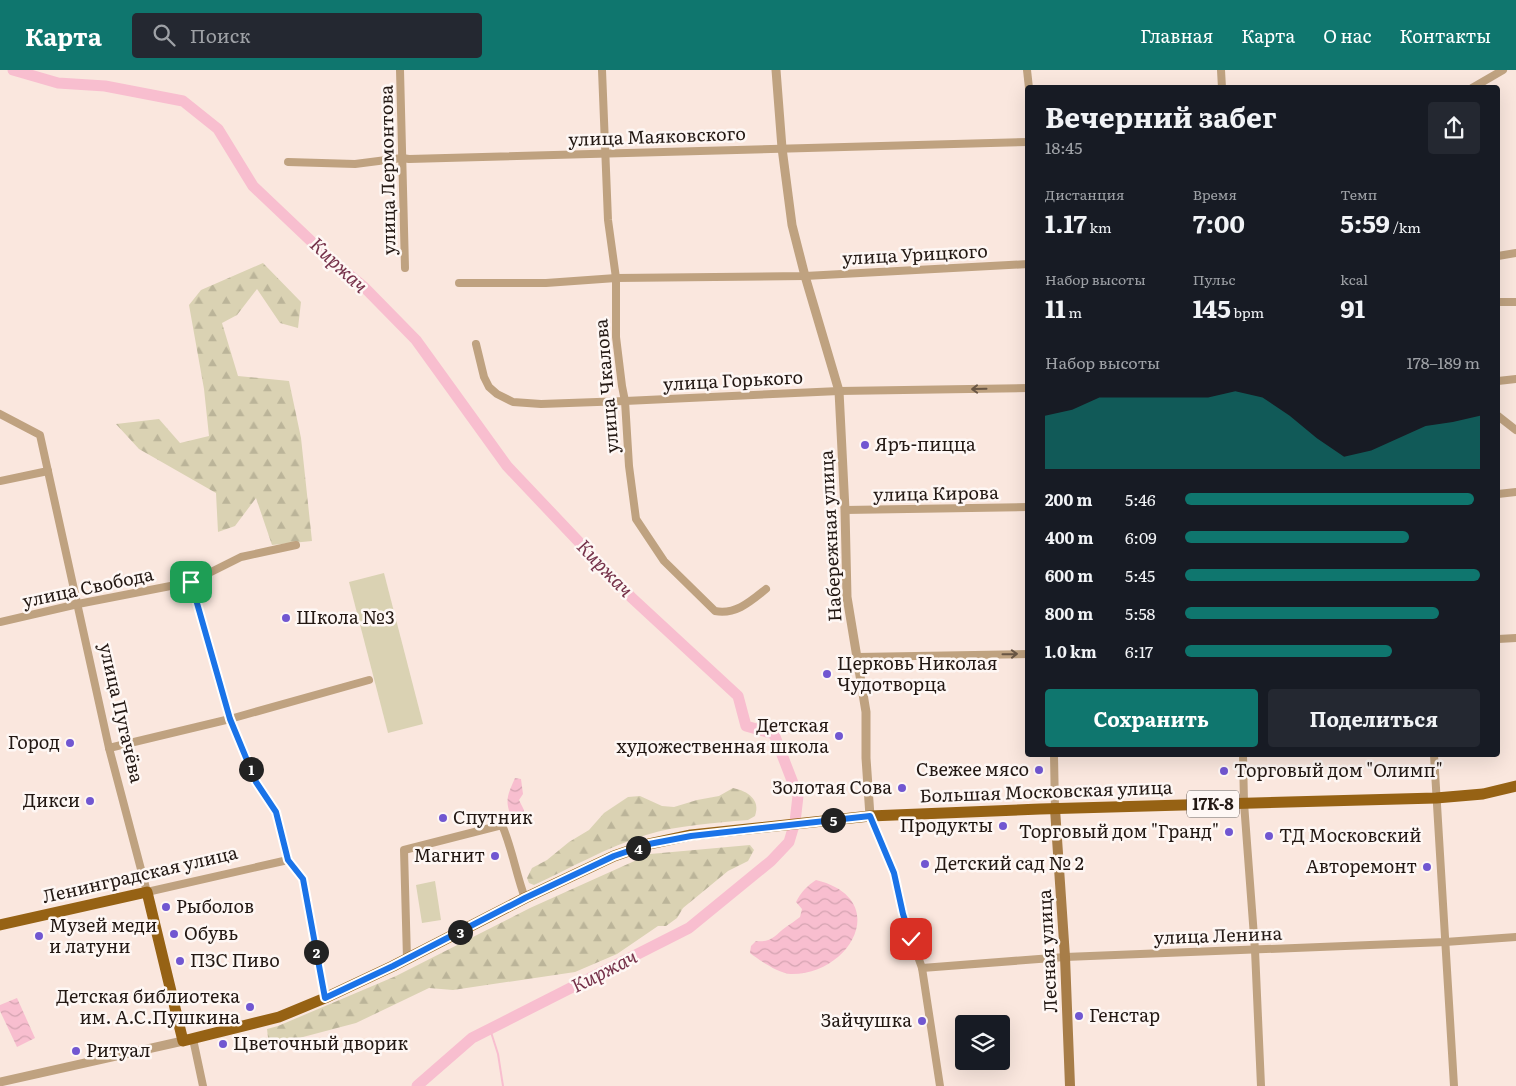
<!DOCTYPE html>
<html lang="ru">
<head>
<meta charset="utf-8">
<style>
	:root { --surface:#171b24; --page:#242831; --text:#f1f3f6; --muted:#9ea1a6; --accent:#0f766e }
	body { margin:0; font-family:Literata,serif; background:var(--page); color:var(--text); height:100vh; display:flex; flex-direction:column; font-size:19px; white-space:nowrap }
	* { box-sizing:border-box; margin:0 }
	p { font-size:16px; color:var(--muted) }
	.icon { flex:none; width:28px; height:28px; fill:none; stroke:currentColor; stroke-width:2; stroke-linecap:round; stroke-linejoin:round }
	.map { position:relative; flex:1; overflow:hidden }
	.panel { position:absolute; left:1025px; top:15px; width:475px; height:672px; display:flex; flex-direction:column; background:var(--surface); border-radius:5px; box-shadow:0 5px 20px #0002 }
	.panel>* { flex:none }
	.controls { position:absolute; left:955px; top:945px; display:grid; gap:10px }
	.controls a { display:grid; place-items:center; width:55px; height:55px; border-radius:5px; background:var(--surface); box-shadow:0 5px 20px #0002; font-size:25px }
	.pin { position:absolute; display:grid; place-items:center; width:42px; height:42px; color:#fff; margin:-21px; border-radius:10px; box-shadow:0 2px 8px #0006 }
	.km { position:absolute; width:25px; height:25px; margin:-12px; border-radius:50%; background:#222; color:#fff; font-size:14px; line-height:25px; text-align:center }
	.round { display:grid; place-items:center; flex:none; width:52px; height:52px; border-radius:5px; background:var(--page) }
	.headline { display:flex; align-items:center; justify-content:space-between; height:85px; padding:0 20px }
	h1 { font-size:28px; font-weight:700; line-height:38px }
	.metrics { display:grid; grid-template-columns:repeat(3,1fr); gap:8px; height:85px; padding:5px 20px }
	.metrics div { display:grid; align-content:center }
	.metrics b { font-size:25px; font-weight:700 }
	.metrics small { font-size:14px; font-weight:400 }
	.metrics p { font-size:14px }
	.chart { height:140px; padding:10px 20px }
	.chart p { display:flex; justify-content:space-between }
	.chart svg { width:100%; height:90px; margin-top:5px; fill:var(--accent); opacity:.7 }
	.primary-button { display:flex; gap:10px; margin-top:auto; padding:10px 20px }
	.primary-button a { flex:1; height:58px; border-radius:5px; background:var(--accent); color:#fff; font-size:20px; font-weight:700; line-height:58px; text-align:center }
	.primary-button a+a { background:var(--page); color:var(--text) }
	ul { padding:0 20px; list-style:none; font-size:16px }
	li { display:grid; grid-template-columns:80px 60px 1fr; align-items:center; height:38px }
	li i { height:12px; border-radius:6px; background:var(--accent) }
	header { display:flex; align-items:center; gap:30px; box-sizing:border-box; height:70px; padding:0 25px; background:var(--accent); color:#fff }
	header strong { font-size:24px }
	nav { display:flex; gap:28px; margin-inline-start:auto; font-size:18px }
	.search { width:350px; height:45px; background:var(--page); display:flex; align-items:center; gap:12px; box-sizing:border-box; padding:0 18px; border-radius:5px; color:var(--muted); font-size:19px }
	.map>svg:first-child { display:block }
</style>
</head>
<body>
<header>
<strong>Карта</strong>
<div class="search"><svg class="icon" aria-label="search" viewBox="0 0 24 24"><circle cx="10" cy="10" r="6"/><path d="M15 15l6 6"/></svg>Поиск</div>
<nav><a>Главная</a><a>Карта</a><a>О нас</a><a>Контакты</a></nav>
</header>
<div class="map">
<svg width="1516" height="1016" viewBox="0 0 1516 1016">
	<defs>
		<pattern id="forest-firs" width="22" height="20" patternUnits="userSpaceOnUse" patternTransform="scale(1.25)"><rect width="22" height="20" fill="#dad2b3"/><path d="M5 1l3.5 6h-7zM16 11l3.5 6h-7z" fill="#bbb499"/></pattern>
		<pattern id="water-waves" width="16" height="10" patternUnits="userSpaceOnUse" patternTransform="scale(1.25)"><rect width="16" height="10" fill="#f8becf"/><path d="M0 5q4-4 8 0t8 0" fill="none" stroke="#d4a3b1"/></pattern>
	</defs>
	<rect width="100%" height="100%" fill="#fae7de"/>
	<g fill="url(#forest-firs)">
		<path d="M263 193 301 232 298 258 280 253 257 219 237 245 222 253 238 306 289 311 301 368 312 471 272 475 256 428 235 456 218 462 216 423 139 379 116 354 159 349 180 373 209 366 204 319 189 235 201 220Z"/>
		<path d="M733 718C748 721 761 730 755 746L748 750C714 753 679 755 646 765 607 777 571 798 534 815L529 813 527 808 532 798 547 790 569 772 589 760 604 743 628 727 640 726 662 736 674 737 697 730 719 726Z"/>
		<path d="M750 775 754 780 748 791 728 801 683 838 677 848 666 856H658L617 884 575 902 453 920 429 918 356 953 269 976 267 959 278 956 396 906 530 838 650 784Z"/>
	</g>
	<g fill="#dad2b3">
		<path d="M384 503 423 654 388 663 349 512Z"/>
		<path d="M435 811 441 850 422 853 416 815Z"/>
	</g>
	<g fill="url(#water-waves)">
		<path d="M515 708 521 709 523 724 519 730 524 740V747L513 750C504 732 507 726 515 708Z"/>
		<path d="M816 810C893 829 850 906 790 904 778 903 759 890 750 883L751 876 756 871C772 873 775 865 786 857 790 854 795 851 800 847L802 839 796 832C801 822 807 816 816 810Z"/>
		<path d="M17 928 35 968 17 977 0 941V935Z"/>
	</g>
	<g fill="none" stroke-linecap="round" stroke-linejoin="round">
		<path stroke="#f8becf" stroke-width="2" d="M490 959 498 984 503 1016"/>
		<path stroke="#f8becf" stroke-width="11" d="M13 0 58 13 105 16 183 31 218 59 253 116 331 190 364 217 416 270 507 396 632 528 738 626 746 656 774 664 798 726 795 752 789 772 771 791 689 858 472 968 417 1016"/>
		<g stroke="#bfa280" stroke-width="8">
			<path d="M400 0 405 198"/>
			<path d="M602 0 608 150 616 208V267L622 316 625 331 629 396 636 449 664 491 715 541C736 545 751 531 766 519"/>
			<path d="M1027 0 1029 18"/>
			<path d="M1221 0 1222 18"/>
			<path d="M1472 18 1503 0"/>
			<path d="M288 92 355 94 402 88 409 89 1028 72"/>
			<path d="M1498 186 1516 183"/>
			<path d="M459 213H546L616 208 805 206 1028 194"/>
			<path d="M1498 232H1516"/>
			<path d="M476 274 484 307 489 317 497 324 513 332 541 334 625 331 839 321 1028 318"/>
			<path d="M1498 311 1516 309"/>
			<path d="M0 344 40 365 109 678 147 822 288 790"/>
			<path d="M1498 346 1516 360"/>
			<path d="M0 411 48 401"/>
			<path d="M1498 424 1516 422"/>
			<path d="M845 440 1028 437"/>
			<path d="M191 512 230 649 256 712 276 742 288 790 303 809 325 928"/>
			<path d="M0 552 78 534 191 512 241 487 296 475"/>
			<path d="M1498 569 1516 568"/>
			<path d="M857 587 1028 584"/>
			<path d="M109 678 230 649 369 610"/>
			<path d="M1054 685 1055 739"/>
			<path d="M1243 685 1244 733 1255 880 1261 1016"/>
			<path d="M1434 685 1454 1016"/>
			<path d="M870 746 894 803 903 844 922 898 940 1016"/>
			<path d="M407 889 404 780 502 755C512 778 516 804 525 828"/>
			<path d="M922 898 1065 887 1445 872 1516 867"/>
			<path d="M193 969 203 1016"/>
		</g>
		<g stroke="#bfa280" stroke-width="9">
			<path d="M776 0 782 78 792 155 805 206 839 321 845 440 847 527 866 642V688L870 746"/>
			<path d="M0 1012 183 971"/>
		</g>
		<path stroke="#a77d48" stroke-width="10" d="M1055 739 1065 887 1070 1016"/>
		<path stroke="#966214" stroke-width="11" d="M0 855 147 822 183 971 279 947 325 928 393 896 525 828 614 786 649 774 691 765 870 746 1040 739 1436 728 1483 724 1516 716"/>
	</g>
	<defs><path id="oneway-shaft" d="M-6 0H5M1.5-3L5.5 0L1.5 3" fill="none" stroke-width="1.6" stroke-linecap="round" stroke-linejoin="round" transform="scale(1.25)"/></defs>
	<g stroke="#695644">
		<use href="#oneway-shaft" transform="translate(979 319) rotate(179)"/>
		<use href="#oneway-shaft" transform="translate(1010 584) rotate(-1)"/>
	</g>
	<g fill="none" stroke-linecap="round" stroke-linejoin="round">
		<defs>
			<path id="route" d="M191 512 230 649 256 712 276 742 288 790 303 809 325 928 393 896 525 828 614 786 649 774 691 766 870 746 894 803 903 844 911 869"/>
		</defs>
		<use href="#route" stroke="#fff" stroke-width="10"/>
		<use href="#route" stroke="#1a73e8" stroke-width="6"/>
	</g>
	<g fill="#7157d1" stroke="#fef7f4" stroke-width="2">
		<circle cx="865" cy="375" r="5"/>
		<circle cx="286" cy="548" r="5"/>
		<circle cx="827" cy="604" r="5"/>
		<circle cx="839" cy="666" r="5"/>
		<circle cx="70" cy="673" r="5"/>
		<circle cx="1039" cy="700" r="5"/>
		<circle cx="1224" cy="701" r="5"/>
		<circle cx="902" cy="718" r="5"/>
		<circle cx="90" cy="731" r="5"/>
		<circle cx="443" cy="748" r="5"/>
		<circle cx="1003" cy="756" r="5"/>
		<circle cx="1229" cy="762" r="5"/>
		<circle cx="1269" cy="766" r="5"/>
		<circle cx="495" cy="786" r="5"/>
		<circle cx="925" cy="794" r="5"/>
		<circle cx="1427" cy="797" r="5"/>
		<circle cx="166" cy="837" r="5"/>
		<circle cx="174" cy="864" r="5"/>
		<circle cx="39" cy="866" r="5"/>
		<circle cx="180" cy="891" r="5"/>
		<circle cx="250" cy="937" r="5"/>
		<circle cx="1079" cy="946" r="5"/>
		<circle cx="922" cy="951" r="5"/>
		<circle cx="223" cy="974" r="5"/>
		<circle cx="76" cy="981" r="5"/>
	</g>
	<g text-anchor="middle" stroke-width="5" stroke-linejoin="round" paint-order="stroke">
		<rect fill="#fef7f4" stroke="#655b56" stroke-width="1" x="1187" y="720.5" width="52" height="27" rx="4"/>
		<g font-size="16" font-weight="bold" fill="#231813">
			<text x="1213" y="740">17К-8</text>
		</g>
		<g font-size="18" fill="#231813" stroke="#fef7f4">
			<text transform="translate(657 67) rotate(-2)" y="6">улица Маяковского</text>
			<text transform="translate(388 100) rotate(-91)" y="6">улица Лермонтова</text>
			<text transform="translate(915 185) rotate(-3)" y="6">улица Урицкого</text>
			<text transform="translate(733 311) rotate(-3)" y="6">улица Горького</text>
			<text transform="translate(607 316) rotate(-95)" y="6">улица Чкалова</text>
			<text transform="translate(936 424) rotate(-1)" y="6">улица Кирова</text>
			<text transform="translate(831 466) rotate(-93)" y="6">Набережная улица</text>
			<text transform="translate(88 518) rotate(-12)" y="6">улица Свобода</text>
			<text transform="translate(121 643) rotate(77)" y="6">улица Пугачёва</text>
			<text transform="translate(1046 722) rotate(-2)" y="6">Большая Московская улица</text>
			<text transform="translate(140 805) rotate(-13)" y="6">Ленинградская улица</text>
			<text transform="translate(1218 866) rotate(-2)" y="6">улица Ленина</text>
			<text transform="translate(1048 881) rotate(-93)" y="6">Лесная улица</text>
		</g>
		<g font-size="18" fill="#231813" stroke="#fef7f4" text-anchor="start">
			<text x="875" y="381">Яръ-пицца</text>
			<text x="296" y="554">Школа №3</text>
			<text x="837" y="600">Церковь Николая<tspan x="837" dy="21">Чудотворца</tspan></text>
			<text x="829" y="662" text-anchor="end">Детская<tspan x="829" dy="21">художественная школа</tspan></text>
			<text x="60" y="679" text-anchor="end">Город</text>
			<text x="1029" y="706" text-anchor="end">Свежее мясо</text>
			<text x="1234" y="707">Торговый дом "Олимп"</text>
			<text x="892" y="724" text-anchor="end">Золотая Сова</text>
			<text x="80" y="737" text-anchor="end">Дикси</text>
			<text x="453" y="754">Спутник</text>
			<text x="993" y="762" text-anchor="end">Продукты</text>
			<text x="1219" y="768" text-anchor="end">Торговый дом "Гранд"</text>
			<text x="1279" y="772">ТД Московский</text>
			<text x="485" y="792" text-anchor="end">Магнит</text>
			<text x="935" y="800">Детский сад № 2</text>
			<text x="1417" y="803" text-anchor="end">Авторемонт</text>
			<text x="176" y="843">Рыболов</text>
			<text x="49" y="862">Музей меди<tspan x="49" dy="21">и латуни</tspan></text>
			<text x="184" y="870">Обувь</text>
			<text x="190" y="897">ПЗС Пиво</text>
			<text x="240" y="933" text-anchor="end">Детская библиотека<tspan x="240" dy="21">им. А.С.Пушкина</tspan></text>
			<text x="1089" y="952">Генстар</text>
			<text x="912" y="957" text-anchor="end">Зайчушка</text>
			<text x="233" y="980">Цветочный дворик</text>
			<text x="86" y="987">Ритуал</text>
		</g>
		<g font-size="19" font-style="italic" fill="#76324a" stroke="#fef7f4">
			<text transform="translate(339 195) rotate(43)" y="7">Киржач</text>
			<text transform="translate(605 498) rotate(46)" y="7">Киржач</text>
			<text transform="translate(604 901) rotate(-27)" y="7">Киржач</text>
		</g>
	</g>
</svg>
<div class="controls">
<a><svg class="icon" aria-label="layers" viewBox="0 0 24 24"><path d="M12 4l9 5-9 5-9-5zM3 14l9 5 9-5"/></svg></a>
</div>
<div class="pin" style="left:191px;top:512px;background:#1e9e55"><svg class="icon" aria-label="arrive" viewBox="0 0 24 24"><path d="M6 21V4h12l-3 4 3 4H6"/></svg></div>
<div class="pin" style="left:911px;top:869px;background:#d93025"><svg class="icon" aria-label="check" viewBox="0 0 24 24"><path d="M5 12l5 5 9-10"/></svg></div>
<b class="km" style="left:251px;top:699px">1</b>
<b class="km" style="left:316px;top:882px">2</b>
<b class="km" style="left:460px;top:862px">3</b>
<b class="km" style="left:638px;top:778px">4</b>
<b class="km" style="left:833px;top:750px">5</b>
<section class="panel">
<div class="headline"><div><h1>Вечерний забег</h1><p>18:45</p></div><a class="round"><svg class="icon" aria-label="share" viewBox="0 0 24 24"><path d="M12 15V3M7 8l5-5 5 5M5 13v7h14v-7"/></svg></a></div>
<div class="metrics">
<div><p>Дистанция</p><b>1.17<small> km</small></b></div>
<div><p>Время</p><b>7:00</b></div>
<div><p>Темп</p><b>5:59<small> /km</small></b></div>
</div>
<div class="metrics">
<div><p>Набор высоты</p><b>11<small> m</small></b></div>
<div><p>Пульс</p><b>145<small> bpm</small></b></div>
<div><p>kcal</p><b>91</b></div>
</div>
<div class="chart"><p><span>Набор высоты</span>178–189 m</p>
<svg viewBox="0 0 160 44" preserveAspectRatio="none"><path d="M0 44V18L10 15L20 9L30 9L40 9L50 9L60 9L70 6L80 9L90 18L100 29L110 38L120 35L130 29L140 23L150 21L160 18V44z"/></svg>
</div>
<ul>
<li><b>200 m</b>5:46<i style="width:98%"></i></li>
<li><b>400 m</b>6:09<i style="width:76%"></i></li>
<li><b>600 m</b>5:45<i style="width:100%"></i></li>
<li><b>800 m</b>5:58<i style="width:86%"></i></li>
<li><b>1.0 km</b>6:17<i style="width:70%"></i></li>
</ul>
<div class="primary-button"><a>Сохранить</a><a>Поделиться</a></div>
</section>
</div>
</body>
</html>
